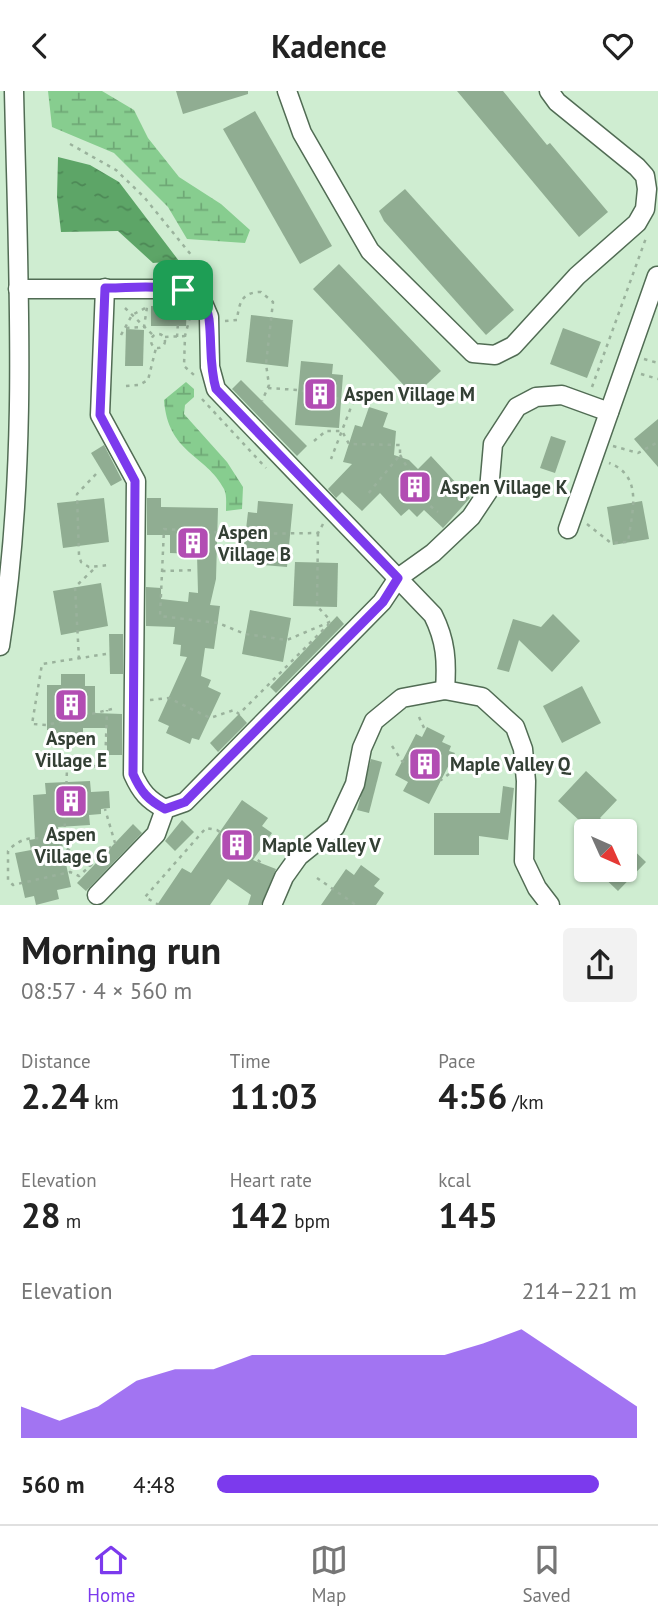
<!DOCTYPE html>
<html lang="en">
<head>
<meta charset="utf-8">
<style>
	:root { --surface:#fff; --page:#f2f2f2; --text:#222; --muted:#767676; --line:#e0e0e0; --accent:#7c3aed }
	body { margin:0; font-family:"PT Sans",sans-serif; background:var(--page); color:var(--text); height:100vh; display:flex; flex-direction:column; font-size:26px; white-space:nowrap }
	* { box-sizing:border-box; margin:0 }
	p { font-size:23px; color:var(--muted) }
	.icon { flex:none; width:38px; height:38px; fill:none; stroke:currentColor; stroke-width:2; stroke-linecap:round; stroke-linejoin:round }
	.map { position:relative; height:814px; overflow:hidden }
	.drawer { display:flex; flex-direction:column; background:var(--surface); flex:1 }
	.drawer>* { flex:none }
	.needle { width:46px; rotate:135deg }
	.buttons { position:absolute; left:574px; top:728px; display:grid; gap:14px }
	.buttons a { display:grid; place-items:center; width:63px; height:63px; border-radius:7px; background:var(--surface); box-shadow:0 2px 5px #0004; font-size:35px }
	.pin { position:absolute; display:grid; place-items:center; width:60px; height:60px; color:#fff; margin:-30px; border-radius:14px; box-shadow:0 4px 10px #0006 }
	.round { display:grid; place-items:center; flex:none; width:74px; height:74px; border-radius:7px; background:var(--page) }
	.summary { display:flex; align-items:center; justify-content:space-between; height:119px; padding:0 21px }
	h1 { font-size:38px; font-weight:800; line-height:52px }
	.figures { display:grid; grid-template-columns:repeat(3,1fr); gap:10px; height:119px; padding:7px 21px }
	.figures div { display:grid; align-content:center }
	.figures b { font-size:35px; font-weight:800 }
	.figures small { font-size:19px; font-weight:400 }
	.figures p { font-size:19px }
	.chart { height:196px; padding:14px 21px }
	.chart p { display:flex; justify-content:space-between }
	.chart svg { width:100%; height:126px; margin-top:7px; fill:var(--accent); opacity:.7 }
	ul { padding:0 21px; list-style:none; font-size:23px }
	li { display:grid; grid-template-columns:112px 84px 1fr; align-items:center; height:52px }
	li i { height:18px; border-radius:9px; background:var(--accent) }
	header { display:flex; justify-content:space-between; align-items:center; height:91px; padding:0 21px; background:var(--surface); font-size:32px; font-weight:800 }
	.dock { display:flex; justify-content:space-around; align-items:center; height:98px; border-top:2px solid var(--line); background:var(--surface); font-size:19px; color:var(--muted) }
	.dock a { display:grid; justify-items:center; gap:4px }
	.dock .active { color:var(--accent) }
	.map>svg:first-child { display:block }
</style>
</head>
<body>
<header><svg class="icon" aria-label="back" viewBox="0 0 24 24"><path d="M15 5l-7 7 7 7"/></svg>Kadence<svg class="icon" aria-label="heart" viewBox="0 0 24 24"><path d="M12 20l-8-8c-3-5 5-10 8-4 3-6 11-1 8 4z"/></svg></header>
<div class="map">
<svg width="658" height="814" viewBox="0 0 658 814">
	<defs>
		<pattern id="wetland-marsh" width="20" height="14" patternUnits="userSpaceOnUse" patternTransform="scale(1.75)"><rect width="20" height="14" fill="#87cd8f"/><path d="M1 5h8M5 5V1M11 12h8M15 12V8" fill="none" stroke="#6fa876"/></pattern>
		<pattern id="water-ripples" width="26" height="14" patternUnits="userSpaceOnUse" patternTransform="scale(1.75)"><rect width="26" height="14" fill="#5da567"/><path d="M2 4q2-2 4 0t4 0M15 11q2-2 4 0t4 0" fill="none" stroke="#4d8856"/></pattern>
	</defs>
	<rect width="100%" height="100%" fill="#cfedd1"/>
	<g fill="url(#wetland-marsh)">
		<path d="M48 0H102L134 19 148 47 179 86 221 113 250 139 245 152 187 148 168 116 114 62 52 36Z"/>
		<path d="M186 291 194 298V306L185 314 184 323 227 371 243 396 242 418 226 420C226 413 227 404 224 398 206 363 168 363 164 309Z"/>
	</g>
	<path fill="url(#water-ripples)" d="M58 66 90 74 119 91 179 170 153 172 118 140 61 141 57 106Z"/>
	<g fill="#90ad92">
		<path d="M176 0H248V3L183 23Z"/>
		<path d="M457 0H503L547 54 550 52 608 121 579 146Z"/>
		<path d="M255 20 332 155 300 173 223 38Z"/>
		<path d="M405 98 514 219 486 244 384 130 379 120Z"/>
		<path d="M339 173 441 280 414 305 313 198Z"/>
		<path d="M151 215 187 216 186 235H151Z"/>
		<path d="M251 224 293 229 288 276 246 271Z"/>
		<path d="M563 237 601 251 587 287 550 273Z"/>
		<path d="M126 238 144 239 143 275H125Z"/>
		<path d="M301 270 333 273 332 283 343 284 339 337 295 334Z"/>
		<path d="M241 289 307 355 297 365 232 298Z"/>
		<path d="M369 316 388 322 383 336 396 340 394 364 409 369 418 378 431 365 470 407 443 437 424 419 417 426 409 418 401 425 380 402 362 420 342 401 336 407 328 398 352 373 343 371 355 334 362 336Z"/>
		<path d="M658 328V376L634 348Z"/>
		<path d="M551 345 566 350 555 382 540 377Z"/>
		<path d="M104 354 122 389 111 395 91 362Z"/>
		<path d="M104 407 109 451 63 457 57 412Z"/>
		<path d="M147 407H161V416L218 417 216 488 210 514 220 515 214 558 205 557 201 585 211 589 208 596 221 602 199 649 192 647 190 653 166 642 169 635 158 630 187 566 180 565 181 554 173 553 175 536 146 535V496L161 497V508L188 511 189 501 198 502 197 463 170 462V444H147Z"/>
		<path d="M258 410 293 413 287 476 252 473 253 465 243 464 248 421 257 422Z"/>
		<path d="M642 410 649 448 613 454 607 416Z"/>
		<path d="M295 471 338 472 337 516 293 515Z"/>
		<path d="M101 492 108 535 61 544 53 500Z"/>
		<path d="M250 519 291 527 283 571 242 563Z"/>
		<path d="M553 523 580 550 552 581 519 549 509 581 497 578 513 528 541 536Z"/>
		<path d="M337 525 344 533 276 602 270 596Z"/>
		<path d="M109 543H123V583H110Z"/>
		<path d="M61 583H85V595H95V622L122 623V664H107V637H83V648L56 649V639H47V594H61Z"/>
		<path d="M582 595 601 632 562 652 543 615Z"/>
		<path d="M239 623 247 632 218 661 210 652Z"/>
		<path d="M427 636 445 645 442 651 451 655 449 660 455 662 429 713 403 700 408 691 395 684 416 643 422 646Z"/>
		<path d="M371 668 382 671 369 722 357 719Z"/>
		<path d="M586 680 617 709 600 727 614 740H591L558 710Z"/>
		<path d="M90 690 91 701 109 700 110 717 101 718V723L89 724 90 734 58 736 71 796 57 799 59 808 36 814 34 805 25 807 15 762 31 759 29 749 35 748 33 704 46 703 45 692Z"/>
		<path d="M503 695 514 697 508 749 479 745V764H434V722H500Z"/>
		<path d="M242 709 268 727 262 735 272 742 253 769 276 778 261 814H248L251 804 228 788 210 814H157L182 777 191 782Z"/>
		<path d="M182 729 194 741 175 760 165 750Z"/>
		<path d="M133 733 142 742 86 800 77 792Z"/>
		<path d="M625 751 646 771 618 800 596 779H625Z"/>
		<path d="M361 774 380 788 374 795 384 802 376 814H321L346 778 354 784Z"/>
	</g>
	<g fill="none" stroke-linecap="round" stroke-linejoin="round">
		<defs>
			<g id="minor">
				<path d="M287 0 302 42 370 160 473 262 495 264 513 255 577 185 637 132 645 118 647 98 645 85 637 76 557 11 549 0"/>
				<path d="M105 197 100 324 136 390 133 683C141 701 148 709 165 718"/>
				<path d="M18 198H169L194 203 203 212 209 226 210 276 216 298 433 524C446 550 447 570 445 599"/>
				<path d="M568 438 657 185"/>
				<path d="M0 555C29 373 18 184 14 0"/>
				<path d="M97 804 156 743 165 718 185 711 382 511 398 487 433 462 471 426 489 399 493 353 517 316 536 306 562 304 609 321"/>
				<path d="M272 814 284 786 299 765 335 736 355 693 362 657 374 630 402 607 445 599 482 606 515 636 523 658 526 690 524 770 537 797 550 814"/>
			</g>
		</defs>
		<use href="#minor" stroke="#516c54" stroke-width="21"/>
		<g stroke="#9ab29c" stroke-width="2.5" stroke-dasharray="3.5 5" stroke-linecap="butt">
			<path d="M70 53 116 79 144 106 192 165"/>
			<path d="M125 217 153 244"/>
			<path d="M190 226 185 245 184 275 194 284"/>
			<path d="M225 230 237 229C239 213 241 201 261 201L273 211 266 273 269 294 262 310"/>
			<path d="M126 237 144 236 147 216"/>
			<circle cx="158" cy="250" r="7"/>
			<path d="M121 244 132 224 149 215"/>
			<path d="M165 246 185 245"/>
			<path d="M177 246 179 218"/>
			<path d="M644 268 658 272"/>
			<path d="M641 283 658 288"/>
			<path d="M126 295 139 294 148 289 156 257"/>
			<path d="M592 296 646 147"/>
			<path d="M268 297 298 299 353 311 331 368"/>
			<path d="M202 308 266 377"/>
			<path d="M314 350 326 340H342L349 353 400 354V364L367 404"/>
			<path d="M613 355 638 362 658 351"/>
			<path d="M400 364 429 414 438 421"/>
			<path d="M96 383 77 403 79 464 81 471 89 476 109 474"/>
			<path d="M323 433 318 442 245 443 164 438 160 525 218 532 245 543 287 549 332 530"/>
			<path d="M587 433 611 452 628 451C632 421 644 385 609 372"/>
			<path d="M318 442 317 515 331 530"/>
			<path d="M162 480 196 479"/>
			<path d="M106 563 42 573 32 633 47 634 116 617"/>
			<path d="M79 568 75 496 96 476"/>
			<path d="M150 609 169 607 210 627 234 619 239 623 329 533"/>
			<path d="M419 626 425 639"/>
			<path d="M392 655 402 670 441 689 449 683"/>
			<path d="M64 753 67 678 73 674 105 676 107 619"/>
			<path d="M90 775C69 756 32 732 8 760V789L13 794 70 781 79 785 115 752 105 718"/>
			<path d="M317 787 356 814"/>
			<path d="M159 814 145 806 206 737 217 739 263 773"/>
		</g>
		<use href="#minor" stroke="#fff" stroke-width="18"/>
	</g>
	<g fill="none" stroke-linecap="round" stroke-linejoin="round">
		<defs>
			<path id="route" d="M105 197C136 198 203 185 209 228 212 253 209 274 216 298L398 487 383 511 185 711 165 718C148 709 141 701 133 683L135 390 100 324Z"/>
		</defs>
		<use href="#route" stroke="#fff" stroke-width="14"/>
		<use href="#route" stroke="#7c3aed" stroke-width="9"/>
	</g>
	<defs>
		<symbol id="building-square" viewBox="-11 -11 22 22"><rect x="-9" y="-9" width="18" height="18" rx="4" fill="#b24db3" stroke="#fff"/><path d="M-4-6H4V6H1V3H-1V6H-4ZM-2.5-4.3h1.7v1.8h-1.7ZM.8-4.3h1.7v1.8H.8ZM-2.5-1h1.7V.8h-1.7ZM.8-1h1.7V.8H.8Z" fill="#fff"/></symbol>
	</defs>
	<g fill-rule="evenodd">
		<use href="#building-square" x="301" y="284" width="38" height="38"/>
		<use href="#building-square" x="396" y="377" width="38" height="38"/>
		<use href="#building-square" x="174" y="433" width="38" height="38"/>
		<use href="#building-square" x="52" y="595" width="38" height="38"/>
		<use href="#building-square" x="406" y="654" width="38" height="38"/>
		<use href="#building-square" x="52" y="691" width="38" height="38"/>
		<use href="#building-square" x="218" y="735" width="38" height="38"/>
	</g>
	<g text-anchor="middle" stroke-width="6" stroke-linejoin="round" paint-order="stroke">
		<g font-size="19" font-weight="bold" fill="#333f34" stroke="#fff" text-anchor="start">
			<text x="344" y="310">Aspen Village M</text>
			<text x="440" y="403">Aspen Village K</text>
			<text x="218" y="448">Aspen<tspan x="218" dy="22">Village B</tspan></text>
			<text x="71" y="654" text-anchor="middle">Aspen<tspan x="71" dy="22">Village E</tspan></text>
			<text x="450" y="680">Maple Valley Q</text>
			<text x="71" y="750" text-anchor="middle">Aspen<tspan x="71" dy="22">Village G</tspan></text>
			<text x="262" y="761">Maple Valley V</text>
		</g>
	</g>
</svg>
<div class="buttons">
<a><svg class="needle" viewBox="-14 -14 28 28"><path d="M0-13l5 13h-10z" fill="#e53935"/><path d="M0 13l5-13h-10z" fill="#767676"/></svg></a>
</div>
<div class="pin" style="left:183px;top:199px;background:#1e9e55"><svg class="icon" aria-label="arrive" viewBox="0 0 24 24"><path d="M6 21V4h12l-3 4 3 4H6"/></svg></div>
</div>
<section class="drawer">
<div class="summary"><div><h1>Morning run</h1><p>08:57 · 4 × 560 m</p></div><a class="round"><svg class="icon" aria-label="share" viewBox="0 0 24 24"><path d="M12 15V3M7 8l5-5 5 5M5 13v7h14v-7"/></svg></a></div>
<div class="figures">
<div><p>Distance</p><b>2.24<small> km</small></b></div>
<div><p>Time</p><b>11:03</b></div>
<div><p>Pace</p><b>4:56<small> /km</small></b></div>
</div>
<div class="figures">
<div><p>Elevation</p><b>28<small> m</small></b></div>
<div><p>Heart rate</p><b>142<small> bpm</small></b></div>
<div><p>kcal</p><b>145</b></div>
</div>
<div class="chart"><p><span>Elevation</span>214–221 m</p>
<svg viewBox="0 0 160 44" preserveAspectRatio="none"><path d="M0 44V33L10 38L20 33L30 24L40 20L50 20L60 15L70 15L80 15L90 15L100 15L110 15L120 11L130 6L140 15L150 24L160 33V44z"/></svg>
</div>
<ul>
<li><b>560 m</b>4:48<i style="width:91%"></i></li>
</ul>
</section>
<nav class="dock">
<a class="active"><svg class="icon" aria-label="home" viewBox="0 0 24 24"><path d="M3 11l9-7 9 7M6 9v11h12V9"/></svg>Home</a>
<a><svg class="icon" aria-label="map" viewBox="0 0 24 24"><path d="M3 6l6-2 6 2 6-2v14l-6 2-6-2-6 2zM9 4v14M15 6v14"/></svg>Map</a>
<a><svg class="icon" aria-label="saved" viewBox="0 0 24 24"><path d="M7 4h10v16l-5-4-5 4z"/></svg>Saved</a>
</nav>
</body>
</html>
